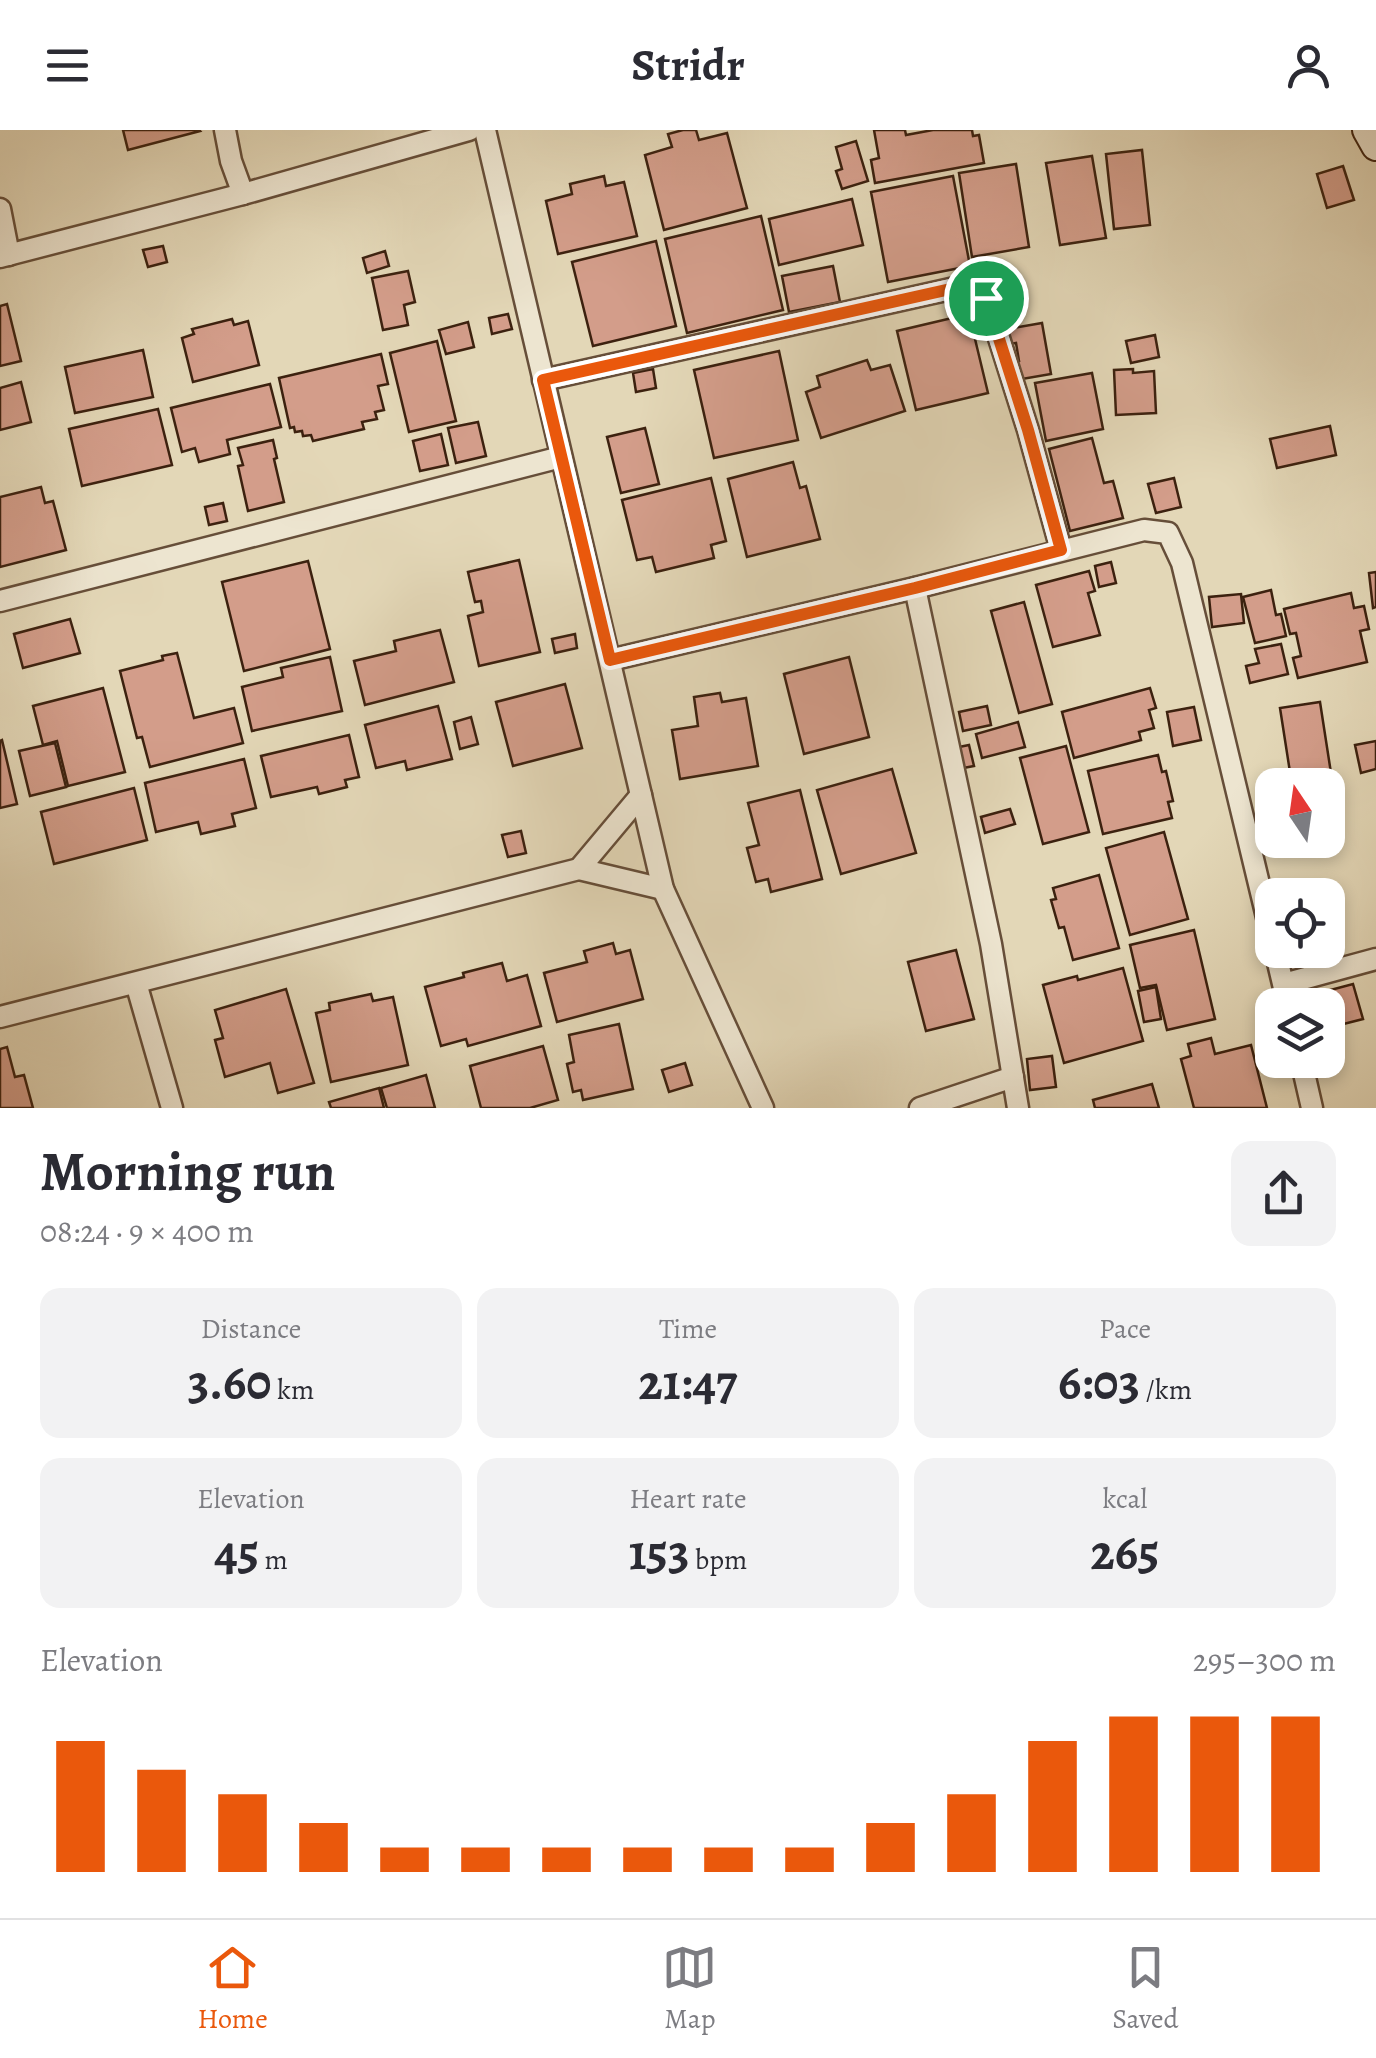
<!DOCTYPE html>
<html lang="en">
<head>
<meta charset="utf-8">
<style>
	:root { --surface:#fff; --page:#f2f2f3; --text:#2b2b33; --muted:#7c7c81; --line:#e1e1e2; --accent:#ea580c }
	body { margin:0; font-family:Alegreya,serif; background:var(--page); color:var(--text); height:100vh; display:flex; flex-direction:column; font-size:38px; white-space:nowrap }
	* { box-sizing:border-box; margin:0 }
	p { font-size:32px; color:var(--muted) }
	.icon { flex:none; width:55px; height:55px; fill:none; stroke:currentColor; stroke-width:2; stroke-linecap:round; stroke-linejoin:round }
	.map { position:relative; height:978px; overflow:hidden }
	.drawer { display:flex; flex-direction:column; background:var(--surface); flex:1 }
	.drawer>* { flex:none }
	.needle { width:65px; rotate:347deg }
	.buttons { position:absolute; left:1255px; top:638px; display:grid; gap:20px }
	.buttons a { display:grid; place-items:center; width:90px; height:90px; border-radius:20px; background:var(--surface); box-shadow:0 5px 15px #0003; font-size:50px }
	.pin { position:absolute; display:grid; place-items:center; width:85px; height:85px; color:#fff; margin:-42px; border:5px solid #fff; border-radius:50%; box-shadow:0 2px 10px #0007 }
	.round { display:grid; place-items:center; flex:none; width:105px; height:105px; border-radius:20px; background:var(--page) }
	.head { display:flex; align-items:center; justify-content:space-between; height:170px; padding:0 40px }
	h1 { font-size:55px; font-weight:600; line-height:75px }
	.figures { display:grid; grid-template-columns:repeat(3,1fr); gap:15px; height:170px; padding:10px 40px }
	.figures div { display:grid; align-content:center; border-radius:20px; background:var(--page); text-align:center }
	.figures b { font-size:50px; font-weight:600 }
	.figures small { font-size:28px; font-weight:400 }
	.figures p { font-size:28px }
	.chart { height:280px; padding:20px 40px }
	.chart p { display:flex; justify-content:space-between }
	.chart svg { width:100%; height:180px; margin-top:10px; stroke:var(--accent); stroke-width:6 }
	header { display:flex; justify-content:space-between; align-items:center; height:130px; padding:0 40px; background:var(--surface); font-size:45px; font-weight:600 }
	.tab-bar { display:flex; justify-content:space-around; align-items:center; height:140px; border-top:2px solid var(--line); background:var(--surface); font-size:28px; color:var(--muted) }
	.tab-bar a { display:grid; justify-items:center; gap:5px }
	.tab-bar .active { color:var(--accent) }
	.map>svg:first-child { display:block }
</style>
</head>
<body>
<header><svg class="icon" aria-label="menu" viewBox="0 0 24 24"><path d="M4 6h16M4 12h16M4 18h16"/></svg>Stridr<svg class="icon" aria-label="person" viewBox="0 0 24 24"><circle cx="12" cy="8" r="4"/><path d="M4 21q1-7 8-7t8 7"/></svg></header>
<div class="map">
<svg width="1376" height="978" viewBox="0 0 1376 978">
	<rect width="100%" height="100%" fill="#e3d7b7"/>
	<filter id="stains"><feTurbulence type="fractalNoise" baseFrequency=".002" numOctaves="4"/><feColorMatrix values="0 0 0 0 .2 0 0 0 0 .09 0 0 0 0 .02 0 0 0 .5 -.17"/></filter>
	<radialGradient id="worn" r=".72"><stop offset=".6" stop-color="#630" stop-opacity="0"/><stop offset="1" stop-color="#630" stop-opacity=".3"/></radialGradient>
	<g fill="#d39d8a" stroke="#3c210f" stroke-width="2.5">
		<path d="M123 0H199L200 1 128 20Z"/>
		<path d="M683 0H696L699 10 727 3 747 78 664 100 645 25 672 17 668 4Z"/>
		<path d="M874 0H905L906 5 933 0H972L973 6 979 5 984 33 875 53 871 30 879 28Z"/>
		<path d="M856 11 868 51 842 59 836 41 842 39 836 17Z"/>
		<path d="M1142 20 1150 95 1114 99 1106 24Z"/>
		<path d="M1092 26 1106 108 1060 115 1046 33Z"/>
		<path d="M1016 34 1029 117 972 127 959 43Z"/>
		<path d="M1343 36 1354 70 1327 78 1317 44Z"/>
		<path d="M604 46 606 56 624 52 637 106 558 124 546 71 572 64 570 54Z"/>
		<path d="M953 46 970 136 888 152 871 62Z"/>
		<path d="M852 69 863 115 779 135 769 89Z"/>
		<path d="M761 86 783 180 687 203 665 109Z"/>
		<path d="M656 111 676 196 593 216 572 132Z"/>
		<path d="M163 116 167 132 148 137 143 120Z"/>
		<path d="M385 121 389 136 367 143 363 128Z"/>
		<path d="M833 136 840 172 789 182 782 146Z"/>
		<path d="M408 141 415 172 404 175 408 195 383 200 372 148Z"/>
		<path d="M7 174 21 231 0 236V176Z"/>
		<path d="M508 184 512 199 492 204 489 188Z"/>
		<path d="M969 184 988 263 916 280 897 201Z"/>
		<path d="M232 189 234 195 248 191 259 235 193 252 182 208 194 204 192 199Z"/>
		<path d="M468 192 474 217 446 224 439 200Z"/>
		<path d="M1042 193 1051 244 1016 250 1013 232 1019 231 1016 213 1010 214 1007 199Z"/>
		<path d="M1155 205 1159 227 1131 233 1126 211Z"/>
		<path d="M437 211 456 291 409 302 390 223Z"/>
		<path d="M143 220 153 267 75 283 65 237Z"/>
		<path d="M779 221 798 310 714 328 694 240Z"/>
		<path d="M381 224 388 254 378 256 384 280 375 282 377 289 362 292 364 299 313 311 311 305 303 306 302 301 295 302 294 297 290 298 279 248Z"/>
		<path d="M867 230 871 240 890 235 905 281 821 308 806 262 820 257 817 246Z"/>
		<path d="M653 239 656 258 636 262 633 243Z"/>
		<path d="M1133 239V243L1154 241 1156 283 1116 285 1114 240Z"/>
		<path d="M1092 243 1103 299 1046 311 1035 253Z"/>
		<path d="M21 252 31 292 0 300V258Z"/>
		<path d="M270 254 281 297 227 310 230 324 199 332 195 318 182 322 171 278Z"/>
		<path d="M158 279 172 335 82 356 69 299Z"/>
		<path d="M478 292 486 326 456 333 448 298Z"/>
		<path d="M1330 296 1336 325 1277 338 1270 309Z"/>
		<path d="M645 298 659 354 621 363 607 307Z"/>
		<path d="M441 304 448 335 420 341 413 311Z"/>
		<path d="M1092 308 1104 353 1113 351 1123 388 1070 401 1049 319Z"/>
		<path d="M273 310 277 328 274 329 284 372 248 381 238 336 243 335 238 318Z"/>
		<path d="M793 332 800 358 806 356 820 409 747 427 728 349Z"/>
		<path d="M711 348 726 411 711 415 714 428 656 442 652 427 637 430 622 370Z"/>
		<path d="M1174 348 1181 377 1156 383 1148 354Z"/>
		<path d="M41 357 45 373 53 371 66 420 0 437V367Z"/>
		<path d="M223 373 227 391 209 395 205 377Z"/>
		<path d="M519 430 540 522 479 536 468 486 483 482 481 471 475 472 468 442Z"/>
		<path d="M308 431 330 519 244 541 222 452Z"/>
		<path d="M1111 432 1116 453 1099 457 1095 436Z"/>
		<path d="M1089 441 1095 461 1088 463 1100 505 1053 517 1036 455Z"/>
		<path d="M1376 442V477L1373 478 1369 443Z"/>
		<path d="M1271 460 1276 485 1281 484 1286 506 1255 513 1243 467Z"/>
		<path d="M1351 463 1354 478 1364 476 1369 499 1360 501 1367 532 1298 548 1293 528 1301 526 1296 503 1290 504 1284 479Z"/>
		<path d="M1241 464 1244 493 1212 497 1209 467Z"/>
		<path d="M1024 472 1052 574 1019 583 991 481Z"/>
		<path d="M70 489 80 523 23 538 14 504Z"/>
		<path d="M440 500 454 552 365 575 354 531 396 521 394 511Z"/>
		<path d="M575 504 577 518 555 523 552 509Z"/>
		<path d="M1281 514 1288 544 1250 553 1246 536 1259 533 1255 519Z"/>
		<path d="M177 523 194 588 234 578 243 613 150 637 142 607 137 608 120 541 163 530 162 526Z"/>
		<path d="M330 527 342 581 252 601 242 557 283 547 281 538Z"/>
		<path d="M849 527 869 607 804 624 784 544Z"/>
		<path d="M565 554 582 618 513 636 496 572Z"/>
		<path d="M103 558 125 642 68 656 57 611 43 615 33 576Z"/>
		<path d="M1150 558 1156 578 1149 580 1154 598 1139 602 1141 610 1074 628 1062 582Z"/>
		<path d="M720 563 722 572 746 568 758 636 680 649 672 600 698 596 694 567Z"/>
		<path d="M1320 572 1333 656 1292 655 1280 578Z"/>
		<path d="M438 576 452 629 407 640 405 631 376 638 365 595Z"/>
		<path d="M987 576 991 595 963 601 959 582Z"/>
		<path d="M1194 577 1201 610 1173 616 1167 582Z"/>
		<path d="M471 587 478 614 460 619 454 592Z"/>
		<path d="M1018 592 1025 617 982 628 976 604Z"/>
		<path d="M349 605 359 647 345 650 347 657 319 664 317 657 271 667 261 626Z"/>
		<path d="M2 610 17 674 0 678V611Z"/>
		<path d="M1376 611V639L1361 643 1355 615Z"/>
		<path d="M55 613 66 657 30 666 19 621Z"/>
		<path d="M969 615 974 636 958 639 954 618Z"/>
		<path d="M1066 616 1089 702 1043 714 1020 628Z"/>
		<path d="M1158 625 1162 642 1166 641 1173 671 1168 672 1172 688 1103 704 1088 641Z"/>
		<path d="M244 629 256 678 232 684 235 696 201 704 198 692 156 702 145 653Z"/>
		<path d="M892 639 916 723 841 744 817 660Z"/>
		<path d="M134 658 147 710 54 734 41 682Z"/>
		<path d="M800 660 822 749 771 762 768 749 756 752 747 718 759 715 748 673Z"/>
		<path d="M1010 679 1015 694 985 703 981 687Z"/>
		<path d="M521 701 526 723 508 727 502 705Z"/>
		<path d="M1164 702 1188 789 1130 805 1106 718Z"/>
		<path d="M1099 745 1119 818 1073 830 1064 797 1059 798 1051 770 1056 769 1053 758Z"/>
		<path d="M1194 800 1215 889 1167 900 1156 855 1140 858 1130 815Z"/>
		<path d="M613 813 616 824 630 820 643 869 557 892 544 843 587 832 584 821Z"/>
		<path d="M956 820 974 889 926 901 908 832Z"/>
		<path d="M502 833 507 851 527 845 541 896 468 916 466 909 441 916 425 857 464 847 463 843Z"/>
		<path d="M1123 838 1143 911 1064 933 1043 855 1077 846 1078 850Z"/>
		<path d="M1353 854 1363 889 1328 898V875H1310L1308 866Z"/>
		<path d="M1156 857 1161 889 1144 892 1138 861Z"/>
		<path d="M286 859 314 953 278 963 270 933 225 947 215 910 223 908 215 880Z"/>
		<path d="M371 864 373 871 393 867 408 935 331 952 316 883 330 880 329 873Z"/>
		<path d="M619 894 633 959 583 970 581 960 573 962 567 934 574 932 569 905Z"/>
		<path d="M1211 908 1215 924 1251 915 1267 978H1194L1181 929 1191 926 1188 914Z"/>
		<path d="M1335 912 1338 940 1309 944 1308 930H1328V913Z"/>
		<path d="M543 916 558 970 530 978H481L470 936Z"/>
		<path d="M7 917 15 947 24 945 33 978H0V919Z"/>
		<path d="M1052 926 1056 957 1030 960 1027 929Z"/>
		<path d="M685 933 692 955 669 962 662 940Z"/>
		<path d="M426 945 435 978H387L381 958Z"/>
		<path d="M1152 954 1159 978H1095L1093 970Z"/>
		<path d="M379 958 384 978H331L329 972Z"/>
	</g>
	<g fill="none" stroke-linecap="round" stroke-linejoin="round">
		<defs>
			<g id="street">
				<path d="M225 0 231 31 243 64"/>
				<path d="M485 0 663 759 763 978"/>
				<path d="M0 79 9 125"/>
				<path d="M0 127 243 64 469 0"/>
				<path d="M543 250 964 156 978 157 986 167 1028 300 1061 420"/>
				<path d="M915 458 991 814 1018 978"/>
				<path d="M0 471 561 327"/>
				<path d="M610 530 915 458 1144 400 1168 403 1182 433 1272 808"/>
				<path d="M579 739 641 665"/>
				<path d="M1275 820 1288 875"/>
				<path d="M136 853 172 978"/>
				<path d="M1284 854 1376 829"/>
				<path d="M0 887 579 739 663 759"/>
				<path d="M1301 930 1312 978"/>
				<path d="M920 978 1013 947"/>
			</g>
			<path id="secondary" d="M1367 0 1376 16"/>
		</defs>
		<use href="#street" stroke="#664e39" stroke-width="25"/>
		<use href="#secondary" stroke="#3c210f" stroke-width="32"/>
		<use href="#street" stroke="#ede5d0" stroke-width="20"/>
		<use href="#secondary" stroke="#ede5d0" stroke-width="28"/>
	</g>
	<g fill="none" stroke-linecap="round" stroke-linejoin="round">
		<defs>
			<path id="route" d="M964 156 978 158 986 168 1028 300 1061 420 915 458 610 530 543 250Z"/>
		</defs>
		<use href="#route" stroke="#fff" stroke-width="20"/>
		<use href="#route" stroke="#ea580c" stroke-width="12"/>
	</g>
	<rect width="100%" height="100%" filter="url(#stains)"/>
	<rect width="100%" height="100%" fill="url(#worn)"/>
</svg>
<div class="buttons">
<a><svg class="needle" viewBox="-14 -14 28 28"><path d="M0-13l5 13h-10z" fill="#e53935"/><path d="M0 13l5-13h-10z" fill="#7c7c81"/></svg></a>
<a><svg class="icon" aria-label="locate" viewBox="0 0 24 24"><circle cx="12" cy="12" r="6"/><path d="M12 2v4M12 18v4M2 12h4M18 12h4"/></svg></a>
<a><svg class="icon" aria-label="layers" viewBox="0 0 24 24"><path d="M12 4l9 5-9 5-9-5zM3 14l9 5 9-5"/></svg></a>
</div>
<div class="pin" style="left:986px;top:168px;background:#1e9e55"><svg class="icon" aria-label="arrive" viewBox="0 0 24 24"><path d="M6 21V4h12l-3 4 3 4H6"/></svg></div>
</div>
<section class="drawer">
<div class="head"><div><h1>Morning run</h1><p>08:24 · 9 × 400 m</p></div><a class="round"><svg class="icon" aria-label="share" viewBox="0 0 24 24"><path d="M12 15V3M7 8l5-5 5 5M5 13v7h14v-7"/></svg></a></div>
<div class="figures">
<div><p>Distance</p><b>3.60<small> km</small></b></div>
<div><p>Time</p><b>21:47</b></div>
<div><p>Pace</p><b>6:03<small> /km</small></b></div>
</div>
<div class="figures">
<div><p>Elevation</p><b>45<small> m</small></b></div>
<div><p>Heart rate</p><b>153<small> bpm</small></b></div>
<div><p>kcal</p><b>265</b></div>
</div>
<div class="chart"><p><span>Elevation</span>295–300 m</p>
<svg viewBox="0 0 160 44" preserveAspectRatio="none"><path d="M5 44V12M15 44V19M25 44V25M35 44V32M45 44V38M55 44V38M65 44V38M75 44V38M85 44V38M95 44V38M105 44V32M115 44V25M125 44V12M135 44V6M145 44V6M155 44V6"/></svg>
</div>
</section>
<nav class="tab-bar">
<a class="active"><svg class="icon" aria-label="home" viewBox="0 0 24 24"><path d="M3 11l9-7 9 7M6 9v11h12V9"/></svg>Home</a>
<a><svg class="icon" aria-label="map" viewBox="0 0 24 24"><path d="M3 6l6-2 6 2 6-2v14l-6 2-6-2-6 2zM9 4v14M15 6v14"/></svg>Map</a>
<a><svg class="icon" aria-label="saved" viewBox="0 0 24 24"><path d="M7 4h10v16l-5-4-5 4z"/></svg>Saved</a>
</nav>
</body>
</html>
